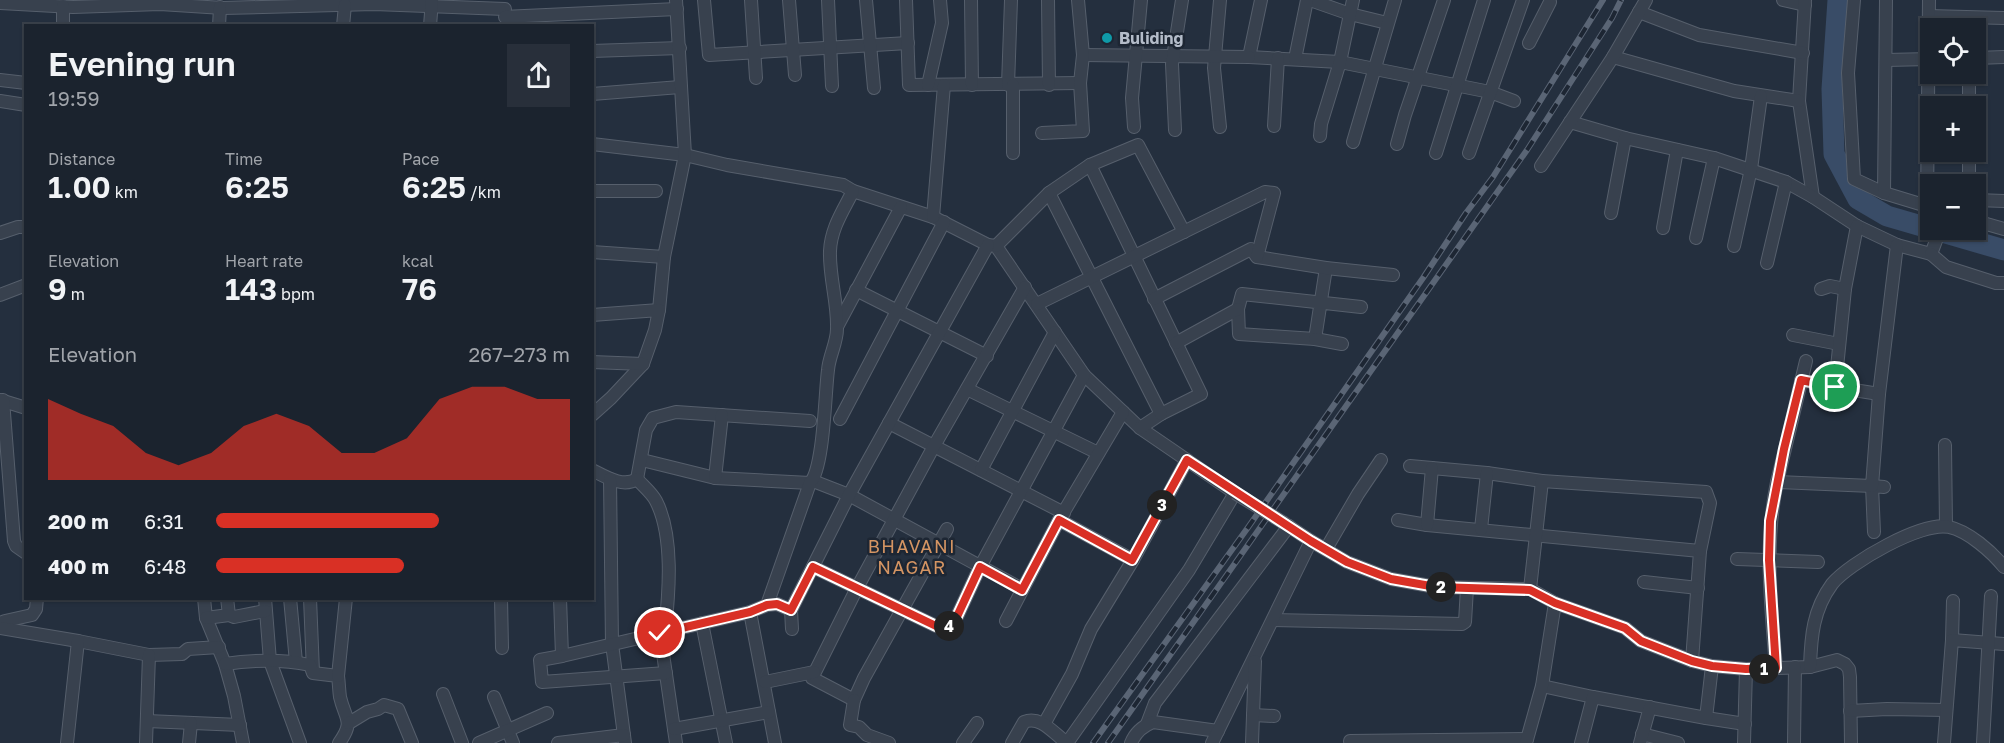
<!DOCTYPE html>
<html lang="en">
<head>
<meta charset="utf-8">
<style>
	:root { --surface:#1b232e; --page:#282f3a; --text:#f1f3f6; --muted:#a0a4aa; --line:#39404a; --accent:#d93025 }
	body { margin:0; font-family:"Golos Text",sans-serif; background:var(--page); color:var(--text); height:100vh; display:flex; flex-direction:column; font-size:22px; white-space:nowrap }
	* { box-sizing:border-box; margin:0 }
	p { font-size:20px; color:var(--muted) }
	.icon { flex:none; width:33px; height:33px; fill:none; stroke:currentColor; stroke-width:2; stroke-linecap:round; stroke-linejoin:round }
	.map { position:relative; flex:1; overflow:hidden }
	.sheet { position:absolute; left:24px; top:24px; width:570px; height:576px; display:flex; flex-direction:column; background:var(--surface); border-radius:0px; box-shadow:0 2px 4px #0004,0 0 0 2px var(--line) }
	.sheet>* { flex:none }
	.tools { position:absolute; left:1920px; top:18px; display:grid; gap:12px }
	.tools a { display:grid; place-items:center; width:66px; height:66px; border-radius:0px; background:var(--surface); box-shadow:0 2px 4px #0004,0 0 0 2px var(--line); font-size:30px }
	.pin { position:absolute; display:grid; place-items:center; width:51px; height:51px; color:#fff; margin:-26px; border:3px solid #fff; border-radius:50%; box-shadow:0 2px 6px #0007 }
	.km { position:absolute; width:30px; height:30px; margin:-15px; border-radius:50%; background:#222; color:#fff; font-size:16px; line-height:30px; text-align:center }
	.round { display:grid; place-items:center; flex:none; width:63px; height:63px; border-radius:0px; background:var(--page) }
	.headline { display:flex; align-items:center; justify-content:space-between; height:102px; padding:0 24px }
	h1 { font-size:33px; font-weight:600; line-height:45px }
	.metrics { display:grid; grid-template-columns:repeat(3,1fr); gap:9px; height:102px; padding:6px 24px }
	.metrics div { display:grid; align-content:center }
	.metrics b { font-size:30px; font-weight:600 }
	.metrics small { font-size:16px; font-weight:400 }
	.metrics p { font-size:16px }
	.chart { height:168px; padding:12px 24px }
	.chart p { display:flex; justify-content:space-between }
	.chart svg { width:100%; height:108px; margin-top:6px; fill:var(--accent); opacity:.7 }
	ul { padding:0 24px; list-style:none; font-size:20px }
	li { display:grid; grid-template-columns:96px 72px 1fr; align-items:center; height:45px }
	li i { height:15px; border-radius:8px; background:var(--accent) }
	.map>svg:first-child { display:block }
</style>
</head>
<body>
<div class="map">
<svg width="2004" height="743" viewBox="0 0 2004 743">
	<rect width="100%" height="100%" fill="#242f3e"/>
	<g fill="none" stroke-linecap="round" stroke-linejoin="round">
		<path stroke="#394c67" stroke-width="21" d="M1838 0 1832 89 1834 154 1858 199 1887 216 2004 250"/>
		<defs>
			<g id="minor">
				<path d="M704 0 709 55 908 43"/>
				<path d="M751 0 756 78"/>
				<path d="M789 0 795 75"/>
				<path d="M828 0 832 86"/>
				<path d="M866 0 874 88"/>
				<path d="M906 0 909 85 1080 83"/>
				<path d="M971 0 972 85"/>
				<path d="M1048 0 1049 85"/>
				<path d="M1220 0 1214 68 1220 127"/>
				<path d="M1261 0 1249 57 1340 62 1490 92 1514 101"/>
				<path d="M1310 0 1350 14 1387 23"/>
				<path d="M1783 0 1805 5"/>
				<path d="M1805 0 1799 101 1813 197"/>
				<path d="M1854 0 1848 73 1854 179 1884 193 1930 207"/>
				<path d="M0 3 73 7 160 4 223 8 374 4 505 9"/>
				<path d="M1639 12 1699 35 1803 53"/>
				<path d="M1929 16 2004 18"/>
				<path d="M505 17 677 9"/>
				<path d="M63 26V6"/>
				<path d="M219 26 220 7"/>
				<path d="M343 26 345 5"/>
				<path d="M430 26 432 0"/>
				<path d="M1529 43 1550 2"/>
				<path d="M592 51 680 48"/>
				<path d="M1083 55 1249 57"/>
				<path d="M1613 57 1734 91 1799 101"/>
				<path d="M1976 58 2004 57"/>
				<path d="M1295 59 1307 0"/>
				<path d="M1886 60 1930 59"/>
				<path d="M1969 74V106"/>
				<path d="M0 80 26 83"/>
				<path d="M928 85 942 23 940 0"/>
				<path d="M1008 85 1011 0"/>
				<path d="M592 94 680 87"/>
				<path d="M0 101 26 105"/>
				<path d="M1570 122 1625 138 1714 158 1786 182 1813 197 1857 226 1897 245 1931 254 1940 230"/>
				<path d="M1274 126 1278 58"/>
				<path d="M1134 127 1132 98 1141 0"/>
				<path d="M1175 130 1172 64 1182 0"/>
				<path d="M1042 133 1083 131 1080 83 1083 55 1078 0"/>
				<path d="M1320 136 1321 124 1340 62 1353 0"/>
				<path d="M1353 142 1395 0"/>
				<path d="M592 144 685 155 727 165 843 185 853 191 933 217 988 245 996 246 1084 375 1140 428 1235 493 1189 570 1067 743"/>
				<path d="M1397 144 1405 115 1444 0"/>
				<path d="M1969 152V184"/>
				<path d="M1013 153V85"/>
				<path d="M1436 153 1484 0"/>
				<path d="M1469 153 1523 0"/>
				<path d="M1090 165 1201 394 1161 414 1140 428"/>
				<path d="M1541 166 1613 57 1646 0"/>
				<path d="M592 191H656"/>
				<path d="M1049 193 1161 414"/>
				<path d="M1884 193 1886 0"/>
				<path d="M1976 200 2004 201"/>
				<path d="M1927 205 1929 0"/>
				<path d="M1611 213 1625 138"/>
				<path d="M933 217 944 85"/>
				<path d="M1976 221 2004 229"/>
				<path d="M1663 228 1677 150"/>
				<path d="M0 233 18 227H26"/>
				<path d="M1696 238 1714 158"/>
				<path d="M996 246 1049 193 1090 165 1138 145 1184 232"/>
				<path d="M1734 246 1751 169 1761 96"/>
				<path d="M592 252 664 257"/>
				<path d="M1931 254 1946 267 1996 283H2004"/>
				<path d="M1767 263 1786 182"/>
				<path d="M1326 268 1315 339 1239 334 1238 309 1242 294 1361 307"/>
				<path d="M1821 289 1830 286 1845 289"/>
				<path d="M856 290 987 356"/>
				<path d="M0 295 26 285"/>
				<path d="M1154 299 1251 249 1257 257 1326 268 1393 275"/>
				<path d="M1037 304 1265 192 1274 193 1257 257"/>
				<path d="M659 310 664 257 685 155 676 0"/>
				<path d="M592 315 659 310 655 330 643 364 611 398 592 415"/>
				<path d="M838 325 901 207"/>
				<path d="M1793 335 1839 344"/>
				<path d="M1315 339 1342 344"/>
				<path d="M1176 343 1238 309"/>
				<path d="M592 362 643 364"/>
				<path d="M1801 380 1835 387 1845 289 1857 226"/>
				<path d="M1835 387 1879 394 1897 245"/>
				<path d="M967 389 1098 453"/>
				<path d="M0 400 26 408"/>
				<path d="M3 400 14 541 16 546 26 553"/>
				<path d="M840 419 944 222"/>
				<path d="M889 423 1064 513"/>
				<path d="M1945 445 1946 526"/>
				<path d="M642 460 715 478 810 483"/>
				<path d="M1410 466 1487 473 1542 481"/>
				<path d="M592 470C606 477 623 488 637 479L646 430 653 418 676 412 810 421"/>
				<path d="M981 470 1055 332"/>
				<path d="M715 478 722 415"/>
				<path d="M610 479 612 644 625 743"/>
				<path d="M637 479C643 486 652 493 656 501 674 536 669 593 665 631"/>
				<path d="M813 481 849 495 1022 589"/>
				<path d="M1777 482 1806 361"/>
				<path d="M1059 520 1133 560"/>
				<path d="M1398 520 1427 525 1700 551 1692 661"/>
				<path d="M1284 523 1311 541 1347 562 1391 579 1436 587 1530 589 1555 603 1625 628 1641 641 1692 661 1712 666 1746 669 1810 667 1837 660 1845 664 1849 669 1850 677 1851 743"/>
				<path d="M1427 525 1432 468"/>
				<path d="M947 529 864 678 854 700 812 678 857 588 934 446 1025 287"/>
				<path d="M1481 529 1487 473"/>
				<path d="M1874 532 1872 486 1884 487"/>
				<path d="M1326 549 1358 494 1381 460"/>
				<path d="M1737 559 1818 562"/>
				<path d="M813 567 936 626 948 628 954 623 980 567 1084 375"/>
				<path d="M1644 582 1698 588"/>
				<path d="M1530 589 1542 481 1706 492 1710 503 1700 551"/>
				<path d="M204 598 206 618 225 664 234 696 243 743"/>
				<path d="M227 598 229 615"/>
				<path d="M265 598 270 661 300 743"/>
				<path d="M290 598 296 662"/>
				<path d="M310 598 313 672"/>
				<path d="M501 598 502 648"/>
				<path d="M560 598 562 656"/>
				<path d="M767 605 777 604 791 610 849 495 988 245"/>
				<path d="M791 610 792 629"/>
				<path d="M750 612 775 743"/>
				<path d="M206 618 229 615 234 617 265 611"/>
				<path d="M1273 620 1462 624 1465 622 1467 588"/>
				<path d="M1006 621 1059 520 1123 412"/>
				<path d="M0 623 5 621 32 615 36 609 37 598"/>
				<path d="M702 623 726 743"/>
				<path d="M0 628 78 641 149 655 182 654 188 649 219 647"/>
				<path d="M660 633 676 743"/>
				<path d="M1952 640 1953 601"/>
				<path d="M225 664C252 660 282 659 310 665L313 673 338 676C339 683 339 690 340 697 345 719 355 721 339 743"/>
				<path d="M1810 667C1811 636 1813 610 1832 584 1849 563 1922 521 1949 527 1968 531 1992 552 2004 567"/>
				<path d="M1776 668C1771 606 1764 544 1777 482L1872 486 1879 394"/>
				<path d="M666 673 542 682 540 660 562 656 750 612 767 605 810 483C824 468 825 392 828 370 829 356 837 343 837 329 838 303 829 277 830 251 831 228 843 211 853 191"/>
				<path d="M338 676 346 598"/>
				<path d="M765 682 814 672"/>
				<path d="M1542 686 1593 697"/>
				<path d="M443 694 462 743"/>
				<path d="M494 697 513 743"/>
				<path d="M854 700 850 725 859 727 867 735 889 743"/>
				<path d="M1850 711 1887 709 1946 710"/>
				<path d="M1253 715 1274 716"/>
				<path d="M1706 718 1745 724"/>
				<path d="M147 721 240 725"/>
				<path d="M349 723 367 712 378 709 384 705 398 709 412 743"/>
				<path d="M1044 724 1072 674 1091 629 1133 560 1187 460"/>
				<path d="M1147 724 1155 703 1289 526"/>
				<path d="M674 729 769 712"/>
				<path d="M1642 734 1678 743"/>
				<path d="M1350 741 1527 739"/>
				<path d="M67 743 78 641"/>
				<path d="M146 743 149 655"/>
				<path d="M189 743 191 723"/>
				<path d="M479 743 547 713"/>
				<path d="M558 743 624 735"/>
				<path d="M963 743 977 723"/>
				<path d="M1012 743 1024 722C1041 715 1054 734 1067 743"/>
				<path d="M1131 743C1135 733 1143 726 1153 722L1218 731"/>
				<path d="M1212 743 1311 541"/>
				<path d="M1252 743 1255 661"/>
				<path d="M1526 743 1542 686 1555 603"/>
				<path d="M1581 743 1593 697 1706 718 1712 666"/>
				<path d="M1640 743 1650 707"/>
				<path d="M1744 743 1746 669"/>
				<path d="M1794 743 1795 667"/>
				<path d="M1944 743 1952 640 2004 644"/>
				<path d="M1983 743 1991 596"/>
			</g>
		</defs>
		<use href="#minor" stroke="#565f6c" stroke-width="14"/>
		<use href="#minor" stroke="#38414e" stroke-width="12"/>
		<defs>
			<g id="rail">
				<path d="M1093 743 1249 526 1423 278 1466 213 1493 177 1603 0"/>
				<path d="M1108 743 1527 150 1612 18 1621 0"/>
			</g>
		</defs>
		<use href="#rail" stroke="#5a6575" stroke-width="6"/>
		<use href="#rail" stroke="#1d2633" stroke-width="4" stroke-dasharray="11" stroke-linecap="butt"/>
		<defs>
			<path id="minor-bridge" d="M1235 493 1284 523"/>
		</defs>
		<use href="#minor-bridge" stroke="#565f6c" stroke-width="14" stroke-linecap="butt"/>
		<use href="#minor-bridge" stroke="#38414e" stroke-width="12"/>
	</g>
	<g fill="none" stroke-linecap="round" stroke-linejoin="round">
		<defs>
			<path id="route" d="M660 633 750 612 767 605 777 604 791 610 813 567 936 626 948 628 954 623 980 567 1022 590 1059 520 1132 560 1187 460 1311 541 1347 562 1391 579 1436 587 1530 590 1555 603 1625 628 1641 641 1692 661 1712 666 1746 669 1776 668 1769 560 1770 521 1784 449 1801 380 1835 387"/>
		</defs>
		<use href="#route" stroke="#fff" stroke-width="12"/>
		<use href="#route" stroke="#d93025" stroke-width="8"/>
	</g>
	<circle fill="#0f9aa8" stroke="#1d2633" stroke-width="2" cx="1107" cy="38" r="6"/>
	<g text-anchor="middle" stroke-width="5" stroke-linejoin="round" paint-order="stroke">
		<g font-size="16" font-weight="bold" fill="#b4bcc9" stroke="#1d2633" text-anchor="start">
			<text x="1119" y="44">Buliding</text>
		</g>
		<g font-size="18" letter-spacing="1.5" fill="#d59563" stroke="#1d2633">
			<text x="912" y="553">BHAVANI<tspan x="912" dy="21">NAGAR</tspan></text>
		</g>
	</g>
</svg>
<div class="tools">
<a><svg class="icon" aria-label="locate" viewBox="0 0 24 24"><circle cx="12" cy="12" r="6"/><path d="M12 2v4M12 18v4M2 12h4M18 12h4"/></svg></a>
<a>+</a>
<a>−</a>
</div>
<div class="pin" style="left:1835px;top:387px;background:#1e9e55"><svg class="icon" aria-label="arrive" viewBox="0 0 24 24"><path d="M6 21V4h12l-3 4 3 4H6"/></svg></div>
<div class="pin" style="left:660px;top:633px;background:#d93025"><svg class="icon" aria-label="check" viewBox="0 0 24 24"><path d="M5 12l5 5 9-10"/></svg></div>
<b class="km" style="left:1764px;top:669px">1</b>
<b class="km" style="left:1441px;top:587px">2</b>
<b class="km" style="left:1162px;top:505px">3</b>
<b class="km" style="left:949px;top:626px">4</b>
<section class="sheet">
<div class="headline"><div><h1>Evening run</h1><p>19:59</p></div><a class="round"><svg class="icon" aria-label="share" viewBox="0 0 24 24"><path d="M12 15V3M7 8l5-5 5 5M5 13v7h14v-7"/></svg></a></div>
<div class="metrics">
<div><p>Distance</p><b>1.00<small> km</small></b></div>
<div><p>Time</p><b>6:25</b></div>
<div><p>Pace</p><b>6:25<small> /km</small></b></div>
</div>
<div class="metrics">
<div><p>Elevation</p><b>9<small> m</small></b></div>
<div><p>Heart rate</p><b>143<small> bpm</small></b></div>
<div><p>kcal</p><b>76</b></div>
</div>
<div class="chart"><p><span>Elevation</span>267–273 m</p>
<svg viewBox="0 0 160 44" preserveAspectRatio="none"><path d="M0 44V11L10 17L20 22L30 33L40 38L50 33L60 22L70 17L80 22L90 33L100 33L110 27L120 11L130 6L140 6L150 11L160 11V44z"/></svg>
</div>
<ul>
<li><b>200 m</b>6:31<i style="width:63%"></i></li>
<li><b>400 m</b>6:48<i style="width:53%"></i></li>
</ul>
</section>
</div>
</body>
</html>
